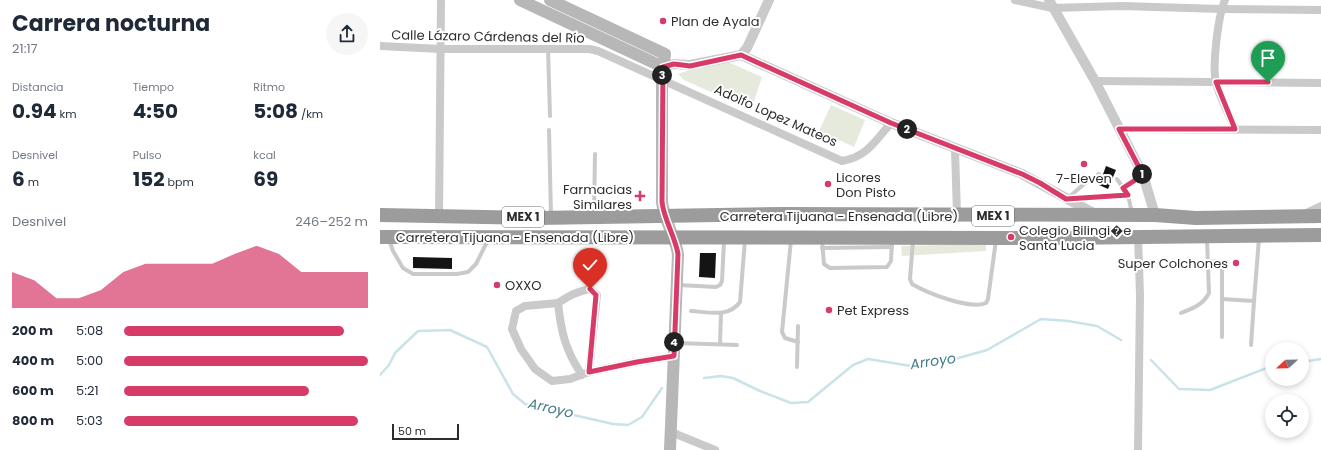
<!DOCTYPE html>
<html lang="es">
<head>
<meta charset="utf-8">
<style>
	:root { --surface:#fff; --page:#f6f6f7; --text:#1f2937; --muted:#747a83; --accent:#d73c69 }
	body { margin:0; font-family:Poppins,sans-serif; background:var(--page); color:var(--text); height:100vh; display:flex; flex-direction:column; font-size:15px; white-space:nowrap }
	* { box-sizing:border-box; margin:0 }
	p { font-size:13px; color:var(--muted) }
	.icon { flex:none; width:22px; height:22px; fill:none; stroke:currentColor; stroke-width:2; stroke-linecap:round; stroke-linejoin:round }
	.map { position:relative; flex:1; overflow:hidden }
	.details { display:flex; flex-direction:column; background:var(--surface); width:380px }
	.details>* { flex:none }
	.needle { width:26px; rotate:248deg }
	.fabs { position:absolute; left:885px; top:342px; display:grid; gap:8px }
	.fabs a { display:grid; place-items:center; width:44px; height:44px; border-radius:50%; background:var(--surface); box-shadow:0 2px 6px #0003; font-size:20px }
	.scale { position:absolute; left:12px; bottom:10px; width:67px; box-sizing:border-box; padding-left:4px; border:2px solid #2d2d2d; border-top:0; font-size:11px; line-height:14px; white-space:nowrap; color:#2d2d2d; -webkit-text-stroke:3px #fff; paint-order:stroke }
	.pin { position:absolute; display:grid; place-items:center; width:34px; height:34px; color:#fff; margin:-41px -17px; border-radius:50% 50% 50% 0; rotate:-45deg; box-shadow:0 0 4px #0007 }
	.pin .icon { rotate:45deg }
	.km { position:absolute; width:20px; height:20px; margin:-10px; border-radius:50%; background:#222; color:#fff; font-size:11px; line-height:20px; text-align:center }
	.round { display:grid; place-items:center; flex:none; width:42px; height:42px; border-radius:21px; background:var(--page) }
	.head { display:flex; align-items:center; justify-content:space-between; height:68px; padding:0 12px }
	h1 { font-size:22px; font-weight:700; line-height:30px }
	.stats { display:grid; grid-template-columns:repeat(3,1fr); gap:6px; height:68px; padding:4px 12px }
	.stats div { display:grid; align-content:center }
	.stats b { font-size:20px; font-weight:700 }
	.stats small { font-size:11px; font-weight:400 }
	.stats p { font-size:11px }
	.chart { height:112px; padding:8px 12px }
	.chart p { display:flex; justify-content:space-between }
	.chart svg { width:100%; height:72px; margin-top:4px; fill:var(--accent); opacity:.7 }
	ul { padding:0 12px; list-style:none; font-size:13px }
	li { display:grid; grid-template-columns:64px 48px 1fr; align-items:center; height:30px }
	li i { height:10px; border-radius:5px; background:var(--accent) }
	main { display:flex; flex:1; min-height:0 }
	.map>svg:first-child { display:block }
</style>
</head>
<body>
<main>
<section class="details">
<div class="head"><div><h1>Carrera nocturna</h1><p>21:17</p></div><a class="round"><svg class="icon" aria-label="share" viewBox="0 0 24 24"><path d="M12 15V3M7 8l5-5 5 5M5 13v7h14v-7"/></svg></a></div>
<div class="stats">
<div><p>Distancia</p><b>0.94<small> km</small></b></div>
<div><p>Tiempo</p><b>4:50</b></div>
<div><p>Ritmo</p><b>5:08<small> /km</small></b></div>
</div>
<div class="stats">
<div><p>Desnivel</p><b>6<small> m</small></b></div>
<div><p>Pulso</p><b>152<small> bpm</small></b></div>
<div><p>kcal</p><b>69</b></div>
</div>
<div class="chart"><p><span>Desnivel</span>246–252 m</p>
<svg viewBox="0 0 160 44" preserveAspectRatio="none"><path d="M0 44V22L10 27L20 38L30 38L40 33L50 22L60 17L70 17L80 17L90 17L100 11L110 6L120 11L130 22L140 22L150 22L160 22V44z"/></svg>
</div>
<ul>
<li><b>200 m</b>5:08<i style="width:90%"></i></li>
<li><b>400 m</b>5:00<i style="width:100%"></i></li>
<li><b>600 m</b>5:21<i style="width:76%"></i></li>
<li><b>800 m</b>5:03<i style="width:96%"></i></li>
</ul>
</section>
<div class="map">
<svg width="941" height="450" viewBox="0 0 941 450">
	<rect width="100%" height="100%" fill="#fff"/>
	<g fill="#e6eadc">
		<path d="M341 59 382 77 371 110 304 80 298 74Z"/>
		<path d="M451 105 485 120 474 147 439 131Z"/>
		<path d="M606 244V251L522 256 521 246Z"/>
	</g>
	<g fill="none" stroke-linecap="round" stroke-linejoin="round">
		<g stroke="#c9e3e8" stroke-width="2.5">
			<path d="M771 360 799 389 830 390 892 366"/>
			<path d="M922 362 941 359"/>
			<path d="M0 375 9 365 15 353 38 331 70 330 107 347 133 394 145 404 233 424 248 425 262 417 282 388"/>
			<path d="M324 378 341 376 353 378 380 391 411 403 428 402 473 365 488 359 531 366 575 359 607 350 661 319 688 321 717 326 741 340"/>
		</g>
	</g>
	<g fill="#141414">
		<path d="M726 166 736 170 728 189 719 185Z"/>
		<path d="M320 253H336L335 278 319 277Z"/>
		<path d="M33 257 72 258V269L33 268Z"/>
	</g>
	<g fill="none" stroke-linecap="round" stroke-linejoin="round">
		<g stroke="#cacaca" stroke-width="4">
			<path d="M168 49 170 116"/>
			<path d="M169 130 171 215"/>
			<path d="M737 179 748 195 752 213"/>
			<path d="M743 188 762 175"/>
			<path d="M688 198 704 184 719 174"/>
			<path d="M692 199 748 195"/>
			<path d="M214 215 215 154"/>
			<path d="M9 239 13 251 23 268 33 274H77L88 272 96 264 108 240"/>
			<path d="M411 240 402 332 405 338 418 342"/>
			<path d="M442 240 444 264 450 268 507 267 511 261 512 241"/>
			<path d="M533 240 530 279 532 284C547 293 590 310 606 303L608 299 616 240"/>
			<path d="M442 248 512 247"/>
			<path d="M828 261 838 262 842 269V337"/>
			<path d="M299 285 336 287 340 285 342 281 344 241"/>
			<path d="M842 299 874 301 879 238"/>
			<path d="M311 311C328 312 349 318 360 302L365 240"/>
			<path d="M801 313C813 308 823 305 829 293L827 239"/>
			<path d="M296 343 357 345"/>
			<path d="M340 344 341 313"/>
			<path d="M871 345 874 301"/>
			<path d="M417 367 418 326"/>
		</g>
		<g stroke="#cacaca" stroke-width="8">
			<path d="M635 0 672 8 742 6 841 9 941 10"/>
			<path d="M845 0C838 16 832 66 836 83 840 98 849 114 855 129"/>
			<path d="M0 46 61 49H209L218 51 462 161C487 157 495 141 511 123"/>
			<path d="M715 81 941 83"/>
			<path d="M739 129 941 130"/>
			<path d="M575 149 577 215"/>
			<path d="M926 213 941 206"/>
			<path d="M59 216 61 0"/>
			<path d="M178 303C188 296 198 291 210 289L217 295 209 372"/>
			<path d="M202 375C185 350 181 331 178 303L145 306 136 311 132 329 141 349 155 369 172 381 190 379 209 372 257 362 294 356"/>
			<path d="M291 432 335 450"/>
			<path d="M758 450 760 295 758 236"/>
		</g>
		<g stroke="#cacaca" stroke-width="10">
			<path d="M669 0 715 81 763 175 775 215"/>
			<path d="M361 55 511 123 642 174 715 214"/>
			<path d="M283 67 294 64 310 65 361 55 367 48 389 0"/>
		</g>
		<g stroke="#b7b7b7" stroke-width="12">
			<path d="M140 0 283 67"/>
			<path d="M170 0 285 54 282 79V202C284 220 295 236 298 254L290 450"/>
		</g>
		<g stroke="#9c9c9c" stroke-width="14">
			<path d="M0 215 158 218 404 214 775 215 816 218 941 216"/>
			<path d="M0 237 677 238 941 235"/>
		</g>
	</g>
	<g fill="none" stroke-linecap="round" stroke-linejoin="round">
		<defs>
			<path id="route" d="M210 289 216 295 209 372 257 362 294 356 298 254C295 236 284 220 282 202L283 67 294 64 310 66 361 55 511 123 642 174 660 183 686 199 748 195 743 188 763 175 739 129H855L836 82H888"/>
		</defs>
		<use href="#route" stroke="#fff" stroke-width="8"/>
		<use href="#route" stroke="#d73c69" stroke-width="5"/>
	</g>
	<g fill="#d73c69" stroke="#fff" stroke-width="1.5">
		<circle cx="283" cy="21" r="4"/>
		<circle cx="704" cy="164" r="4"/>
		<circle cx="448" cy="184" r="4"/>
		<path d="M258 190h4v4h4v4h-4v4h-4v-4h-4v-4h4z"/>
		<circle cx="631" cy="237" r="4"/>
		<circle cx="856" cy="263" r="4"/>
		<circle cx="117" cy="285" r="4"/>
		<circle cx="449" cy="310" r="4"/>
	</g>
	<g text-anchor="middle" stroke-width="4" stroke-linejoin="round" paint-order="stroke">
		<g fill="#fff" stroke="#6c6c6c" stroke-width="1">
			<rect x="592" y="206" width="42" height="20" rx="3"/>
			<rect x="122" y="207" width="42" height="20" rx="3"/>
		</g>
		<g font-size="12" font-weight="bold" fill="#2d2d2d">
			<text x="613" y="220">MEX 1</text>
			<text x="143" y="221">MEX 1</text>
		</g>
		<g font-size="13" fill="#2d2d2d" stroke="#fff" text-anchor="start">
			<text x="291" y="26">Plan de Ayala</text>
			<text x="456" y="182">Licores<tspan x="456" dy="15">Don Pisto</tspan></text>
			<text x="704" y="183" text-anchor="middle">7-Eleven</text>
			<text x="252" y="194" text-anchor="end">Farmacias<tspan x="252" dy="15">Similares</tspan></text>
			<text x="639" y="235">Colegio Bilingi�e<tspan x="639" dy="15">Santa Lucia</tspan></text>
			<text x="848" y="268" text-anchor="end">Super Colchones</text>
			<text x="125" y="290">OXXO</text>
			<text x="457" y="315">Pet Express</text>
		</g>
		<g font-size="13" fill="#2d2d2d" stroke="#fff">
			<text transform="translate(108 36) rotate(1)" y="5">Calle Lázaro Cárdenas del Río</text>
			<text transform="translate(396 115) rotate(24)" y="5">Adolfo Lopez Mateos</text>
			<text x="459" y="221">Carretera Tijuana - Ensenada (Libre)</text>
			<text x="135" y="242">Carretera Tijuana - Ensenada (Libre)</text>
		</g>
		<g font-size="14" font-style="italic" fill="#427c88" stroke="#fff">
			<text transform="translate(553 361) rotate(-8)" y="5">Arroyo</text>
			<text transform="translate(171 408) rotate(13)" y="5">Arroyo</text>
		</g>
	</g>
</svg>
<div class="fabs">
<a><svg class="needle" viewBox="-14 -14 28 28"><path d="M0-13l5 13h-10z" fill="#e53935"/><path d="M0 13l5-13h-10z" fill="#747a83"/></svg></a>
<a><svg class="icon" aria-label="locate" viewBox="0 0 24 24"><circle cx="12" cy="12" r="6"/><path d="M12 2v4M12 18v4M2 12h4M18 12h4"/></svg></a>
</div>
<div class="scale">50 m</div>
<div class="pin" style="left:888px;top:82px;background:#1e9e55"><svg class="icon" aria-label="arrive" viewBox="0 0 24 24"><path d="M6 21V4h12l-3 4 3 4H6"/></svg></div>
<div class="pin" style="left:210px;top:289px;background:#d93025"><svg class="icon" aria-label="check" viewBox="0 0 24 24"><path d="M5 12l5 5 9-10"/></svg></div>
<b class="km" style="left:762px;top:174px">1</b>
<b class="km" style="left:527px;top:129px">2</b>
<b class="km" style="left:282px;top:75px">3</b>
<b class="km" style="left:294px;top:342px">4</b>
</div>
</main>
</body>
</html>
